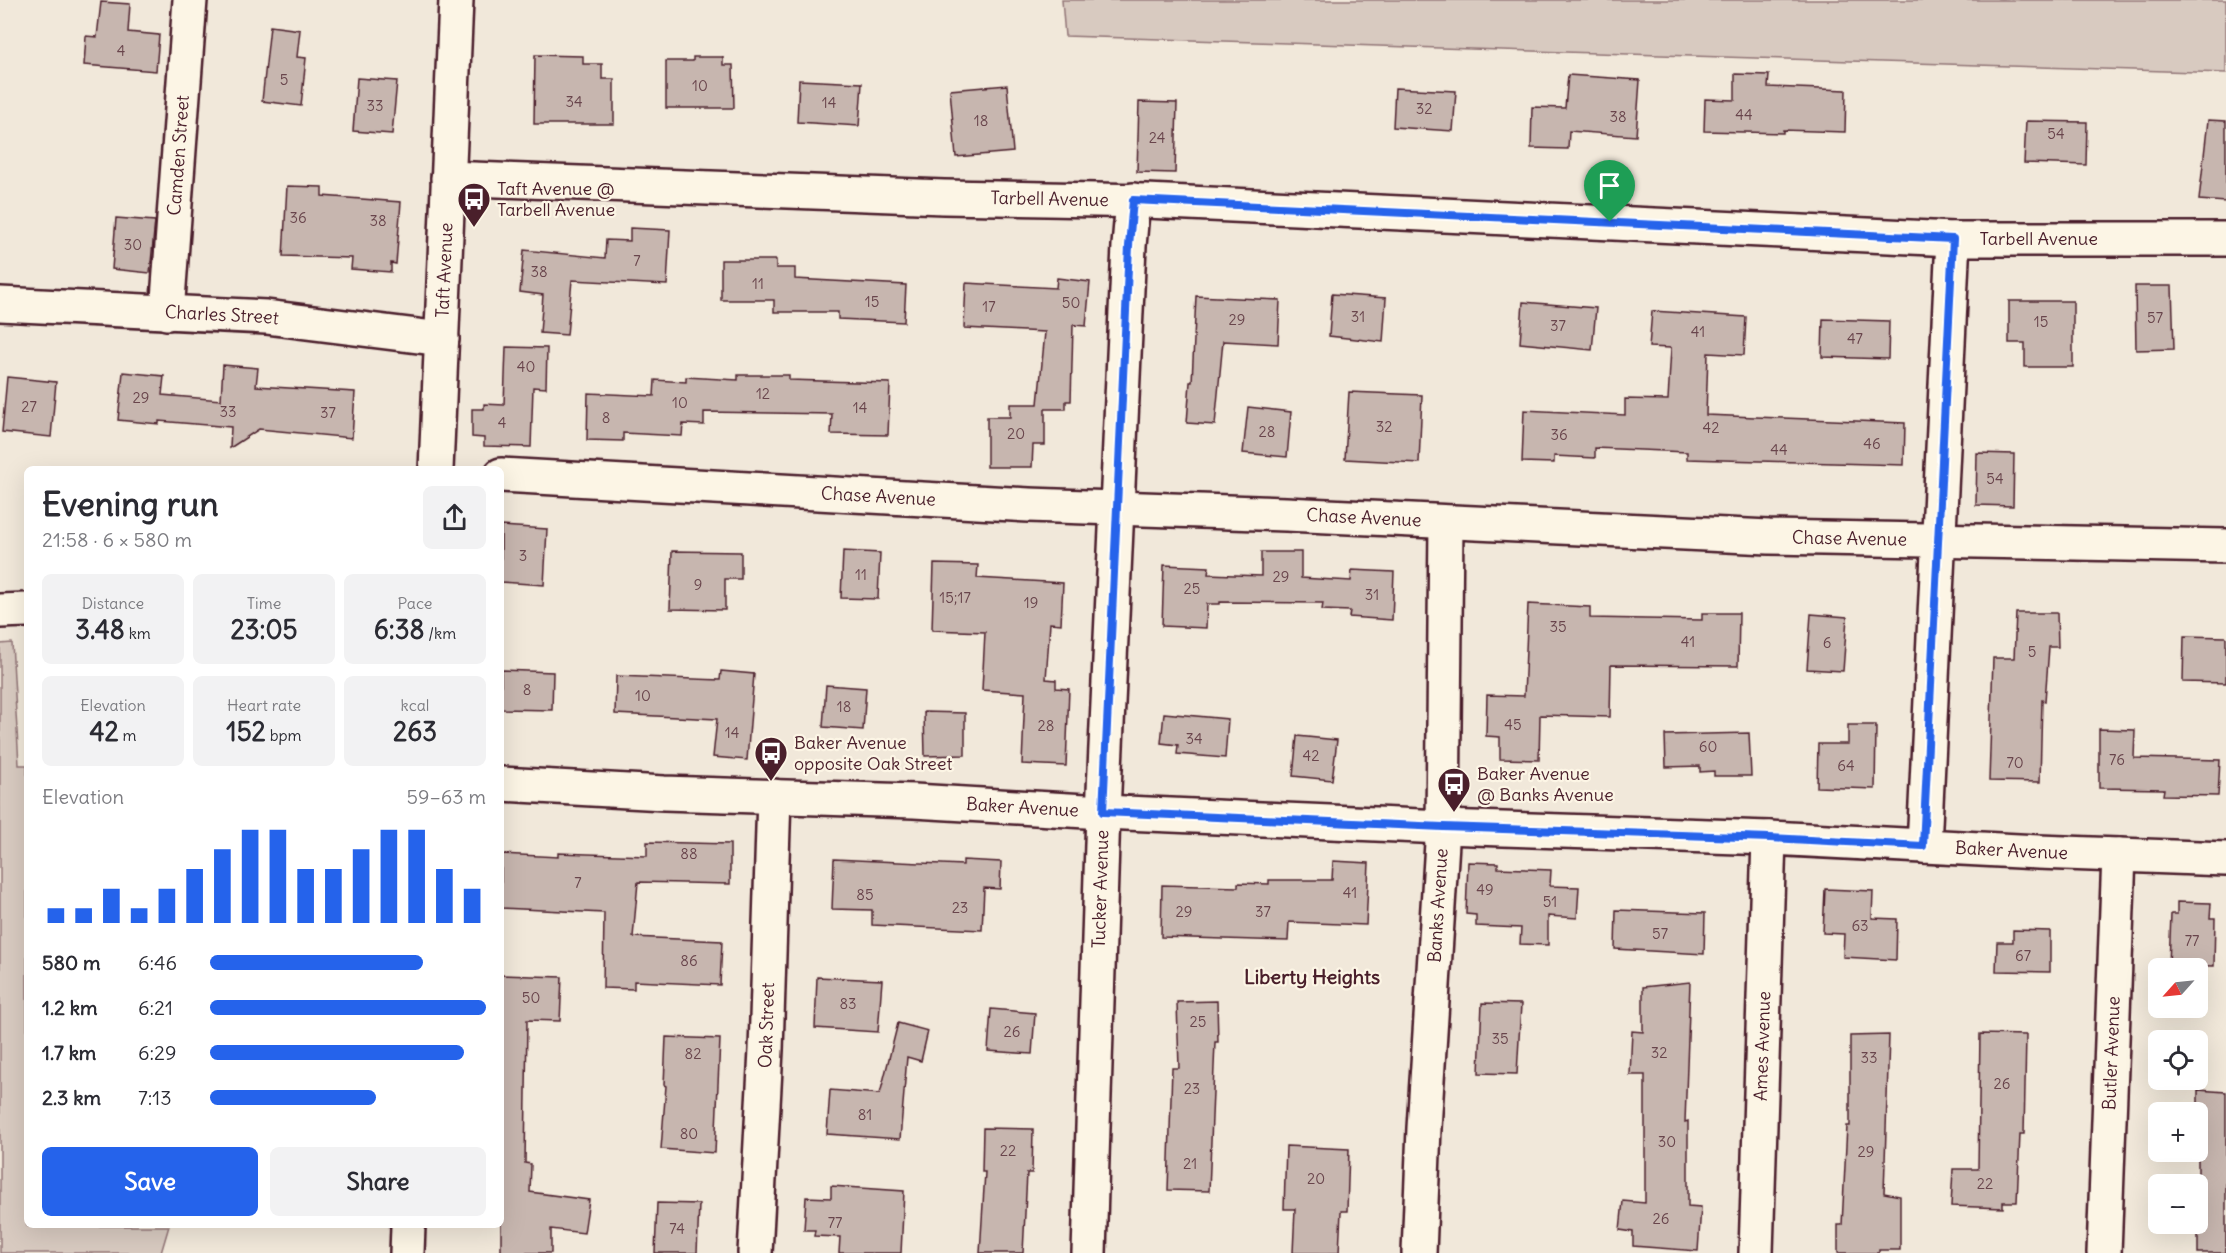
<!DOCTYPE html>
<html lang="en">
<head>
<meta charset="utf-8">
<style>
	:root { --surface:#fff; --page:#f2f2f3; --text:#2b2b33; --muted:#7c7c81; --accent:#2563eb }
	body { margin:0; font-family:Delius,sans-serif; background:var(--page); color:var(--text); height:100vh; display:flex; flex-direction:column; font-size:22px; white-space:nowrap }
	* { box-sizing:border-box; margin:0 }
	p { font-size:20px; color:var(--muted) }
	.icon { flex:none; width:33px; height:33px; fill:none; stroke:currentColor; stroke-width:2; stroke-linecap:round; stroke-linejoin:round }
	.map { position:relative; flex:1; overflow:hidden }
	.side { position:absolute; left:24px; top:466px; width:480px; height:762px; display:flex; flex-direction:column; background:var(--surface); border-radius:9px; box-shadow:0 6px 24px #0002 }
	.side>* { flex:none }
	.needle { width:39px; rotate:243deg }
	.controls { position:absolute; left:2148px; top:958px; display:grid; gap:12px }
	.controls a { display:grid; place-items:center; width:60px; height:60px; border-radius:9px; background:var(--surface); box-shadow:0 6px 24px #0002; font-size:30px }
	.pin { position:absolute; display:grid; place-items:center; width:51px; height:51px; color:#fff; margin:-62px -26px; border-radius:50% 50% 50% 0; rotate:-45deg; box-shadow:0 0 6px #0007 }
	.pin .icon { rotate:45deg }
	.round { display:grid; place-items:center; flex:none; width:63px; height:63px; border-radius:9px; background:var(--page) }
	.overview { display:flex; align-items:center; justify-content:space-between; height:102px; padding:0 18px }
	h1 { font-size:33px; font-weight:700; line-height:45px }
	.figures { display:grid; grid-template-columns:repeat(3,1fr); gap:9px; height:102px; padding:6px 18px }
	.figures div { display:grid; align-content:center; border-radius:9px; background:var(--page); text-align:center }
	.figures b { font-size:26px; font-weight:700 }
	.figures small { font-size:16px; font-weight:400 }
	.figures p { font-size:16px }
	.chart { height:168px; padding:12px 18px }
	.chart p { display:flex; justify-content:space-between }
	.chart svg { width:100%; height:108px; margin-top:6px; stroke:var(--accent); stroke-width:6 }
	.cta { display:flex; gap:12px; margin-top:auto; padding:12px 18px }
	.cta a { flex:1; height:69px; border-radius:9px; background:var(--accent); color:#fff; font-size:24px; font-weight:700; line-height:69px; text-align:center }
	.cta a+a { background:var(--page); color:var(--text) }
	ul { padding:0 18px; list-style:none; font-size:20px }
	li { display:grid; grid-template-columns:96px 72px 1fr; align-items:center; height:45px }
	li i { height:15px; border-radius:8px; background:var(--accent) }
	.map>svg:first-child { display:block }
</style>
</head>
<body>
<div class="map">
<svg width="2226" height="1253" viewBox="0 0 2226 1253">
	<rect width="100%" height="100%" fill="#f1e8da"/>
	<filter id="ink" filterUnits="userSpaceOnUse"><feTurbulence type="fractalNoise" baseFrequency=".0167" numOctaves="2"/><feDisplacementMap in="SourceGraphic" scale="12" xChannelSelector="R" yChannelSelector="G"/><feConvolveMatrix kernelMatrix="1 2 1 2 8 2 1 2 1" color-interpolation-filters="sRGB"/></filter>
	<g filter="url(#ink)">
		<g fill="#d8cac0" stroke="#917476" stroke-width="1.5">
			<path d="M1062 0H2226V73L1065 36Z"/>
			<path d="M12 643 19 765H27V1226H169L161 1253H0V644Z"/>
		</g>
		<g fill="#c7b6af" stroke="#4a1f2b" stroke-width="1.5">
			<path d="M101 2 130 4 128 32 159 35 156 71 84 65 86 36 97 37Z"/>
			<path d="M270 26 300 30 297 57 306 58 301 106 262 101Z"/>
			<path d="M535 55 583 56V64H602V79H614V124H534Z"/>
			<path d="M693 57H723V65H733L734 108H666V61H693Z"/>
			<path d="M1735 74 1769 75 1768 87 1846 90 1845 132 1783 130V133L1704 131 1705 99 1735 100Z"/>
			<path d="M1568 75 1640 80 1636 136 1569 131 1568 149 1531 148 1532 107 1565 108Z"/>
			<path d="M357 78 397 81 392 134 353 131Z"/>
			<path d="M799 80 862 83 859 126 797 122Z"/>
			<path d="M1007 85 1013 152 956 157 950 90Z"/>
			<path d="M1395 88 1456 91 1453 131 1393 127Z"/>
			<path d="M1139 102 1177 103 1175 173 1137 172Z"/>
			<path d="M2208 120 2226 121V202L2199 200Z"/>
			<path d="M2026 121 2087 122 2086 165 2024 163Z"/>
			<path d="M287 186 322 187V196L401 202 396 264 391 263V272L351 269 352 258 283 256Z"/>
			<path d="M116 218 155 221 150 273 112 269Z"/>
			<path d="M630 228 670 230 667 285 572 280 567 335 540 333 543 295 520 292 524 250 605 258 606 240 630 241Z"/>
			<path d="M721 260H776V268H795V279L906 285 904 322 838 319V312H774V300H721Z"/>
			<path d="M1057 278 1090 282 1086 326 1073 325 1071 401H1066V409H1045V445H1033L1032 467H987V417H1010V404H1038L1045 332 964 328 966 283 1056 288Z"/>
			<path d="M2135 286H2172L2174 349 2136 350Z"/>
			<path d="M1332 294 1386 298 1383 342 1329 336Z"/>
			<path d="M1196 296 1280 300 1278 344 1223 341 1215 425 1187 423 1190 382H1192Z"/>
			<path d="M2009 301H2073V367H2025V343H2009Z"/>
			<path d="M1523 302 1596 308 1592 350 1520 343Z"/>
			<path d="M1652 311 1746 317 1744 355 1708 353 1706 415 1905 423 1904 465 1687 459V452L1595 448V458L1554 456V463L1522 462 1524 410 1625 415V399L1668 400 1671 348 1649 347Z"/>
			<path d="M1823 319 1889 321 1888 359 1822 357Z"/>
			<path d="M506 347 547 348 546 388 533 387 531 447 484 446V438L472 437V409H484V404L504 405Z"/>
			<path d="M223 365 258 368 256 386 355 392 352 438 259 429 230 448 231 427 159 421V424L118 420 123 372 164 376 162 395 221 400Z"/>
			<path d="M738 375H789V380L890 383 888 435 831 434 832 414 704 412V425L683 424 682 436 623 433V441L587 440 588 393 654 396 655 380 686 382V377L738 380Z"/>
			<path d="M7 377 56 382 51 437 2 432Z"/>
			<path d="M1349 392 1422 395 1419 463 1345 459Z"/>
			<path d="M1248 407 1291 412 1287 457 1243 453Z"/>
			<path d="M1977 453 2014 454 2013 506 1976 505Z"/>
			<path d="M501 526 547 529 544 585 501 582Z"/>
			<path d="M672 551 741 552V579H725V610L670 609Z"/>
			<path d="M843 551 880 553 878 599 841 598Z"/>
			<path d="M1261 552H1301V578L1351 581 1352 570 1394 572 1392 620 1349 617 1350 611 1322 610 1323 603 1220 602V604H1207L1206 628 1162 626 1164 565 1209 567 1208 574 1261 576Z"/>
			<path d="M934 564 978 565 977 578 1063 583 1061 624 1050 623 1046 679 1056 680V688L1069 689 1066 766 1022 764 1025 693 982 690 985 632 932 630Z"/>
			<path d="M1528 604 1590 607V618L1702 620V613H1739L1738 666 1611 665 1610 717 1540 715 1539 760 1500 759V737L1486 736 1487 695 1524 696Z"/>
			<path d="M2016 613H2057L2058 647H2049L2045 701 2042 700 2040 782 1989 781 1993 658H2014Z"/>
			<path d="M1811 614 1847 617 1843 671 1807 669Z"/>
			<path d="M2184 636 2226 637V683L2183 682Z"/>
			<path d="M501 670 553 672 552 710 501 709Z"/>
			<path d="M721 671 754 674 747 760 713 757 717 719 615 714 616 676 720 680Z"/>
			<path d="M826 685 866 688 863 730 823 727Z"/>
			<path d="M924 712 965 713V755L925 756Z"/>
			<path d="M1164 713 1228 719 1225 758 1177 754 1178 745 1161 743Z"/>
			<path d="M1848 725H1876L1875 789 1817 787 1818 744H1848Z"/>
			<path d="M2099 729 2135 730 2134 758 2220 760 2218 796 2163 795 2164 789 2099 788Z"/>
			<path d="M1749 733 1751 776H1714V771L1700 772V766L1666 767 1665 735Z"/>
			<path d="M1297 736 1337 740 1332 780 1293 776Z"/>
			<path d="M647 842 730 844V884L638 882 633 937 722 941 720 985 634 981V989L603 988 604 913 501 908V854L558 857V853L647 856Z"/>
			<path d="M834 859 963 865V860L1001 862 1000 889 984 888 982 930 872 925V910L832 909Z"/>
			<path d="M1333 861 1369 863 1366 925 1289 922 1288 941 1161 937 1162 885 1238 887V883L1269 884V880H1332Z"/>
			<path d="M1468 862 1498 863V868L1551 870 1550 886 1579 887 1577 918 1548 916V945L1520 944 1521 928 1476 926V915L1466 914Z"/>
			<path d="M1825 889 1873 891 1872 918 1897 919 1896 960 1843 957 1844 934 1823 933Z"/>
			<path d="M2177 902 2211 903 2210 918H2215L2214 966 2169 965 2171 914H2177Z"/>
			<path d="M1616 910 1705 913 1704 954 1615 949Z"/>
			<path d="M2013 930 2050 931V972L1996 971 1997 942H2013Z"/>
			<path d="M501 975 562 977 560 1021 527 1020 525 1163 531 1164 530 1192 589 1200 584 1233 551 1229V1253H501Z"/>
			<path d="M817 977 882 980 878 1032 815 1028Z"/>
			<path d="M1690 982 1685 1122 1688 1121V1206L1701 1207 1698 1251 1633 1246V1232L1620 1230 1623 1201 1645 1203V1075H1630L1632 1031 1643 1032V987Z"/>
			<path d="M1217 1001 1218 1042H1215L1209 1191 1168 1190 1172 1068H1179L1177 1002Z"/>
			<path d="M1482 1003 1521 1004 1517 1074 1479 1073Z"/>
			<path d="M991 1009 1035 1013 1032 1054 988 1051Z"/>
			<path d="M898 1023 928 1031 921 1061 907 1057 900 1139 827 1134 830 1090 880 1094Z"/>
			<path d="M1980 1034 2026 1035 2024 1134H2020L2017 1202H2003V1208L1951 1206 1953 1169H1978Z"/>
			<path d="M1889 1035 1884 1193 1900 1196V1250H1879V1253H1838V1225H1842L1847 1126H1850V1036Z"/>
			<path d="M666 1037 720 1039 715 1153 661 1149 666 1086 664 1085Z"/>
			<path d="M2198 1090 2226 1092V1253H2198Z"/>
			<path d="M983 1128 1033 1129 1032 1173H1027L1023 1253H980L985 1172H982Z"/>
			<path d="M1286 1146 1349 1149 1347 1211H1341L1339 1253H1293L1295 1209H1284Z"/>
			<path d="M831 1186 904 1191 901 1253H839L840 1237 814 1236 815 1230H804L806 1197 831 1198Z"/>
			<path d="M657 1203 699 1204 697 1253H655Z"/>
		</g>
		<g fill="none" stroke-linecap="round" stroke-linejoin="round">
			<defs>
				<g id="minor">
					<path id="s1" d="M448 178 944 197 1146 201 1953 239H2226"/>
					<path id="s2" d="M0 304 266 317 442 339"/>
					<path id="s3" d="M167 313 190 0"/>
					<path id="s4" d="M436 470 456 0"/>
					<path id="s5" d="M501 475 1029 505 1286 514 1769 537 2226 546"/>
					<path d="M0 611 27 610"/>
					<path id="s6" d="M501 784 664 793 914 801 1103 812 1443 827 1769 838 2038 852 2226 859"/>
					<path d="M1924 846 1953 239"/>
					<path d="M407 1253 408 1226"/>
					<path id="s7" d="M755 1253 766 1050 774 796"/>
					<path id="s8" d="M1089 1253 1103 812 1129 246 1133 200"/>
					<path id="s9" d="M1419 1253 1424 1128 1443 827 1446 523"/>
					<path id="s10" d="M1756 1253 1769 838"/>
					<path id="s11" d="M2104 1253 2119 855"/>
				</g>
			</defs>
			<use href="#minor" stroke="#4a1f2b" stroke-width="38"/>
			<use href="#minor" stroke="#fcf5e5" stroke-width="33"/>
		</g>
	</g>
	<g fill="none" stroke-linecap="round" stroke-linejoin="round" filter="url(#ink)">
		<defs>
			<path id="route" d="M1133 200 1953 239 1923 846 1770 838 1443 827 1103 812 1129 246Z"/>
		</defs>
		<use href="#route" stroke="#fff" stroke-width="12"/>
		<use href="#route" stroke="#2563eb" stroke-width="8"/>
	</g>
	<defs>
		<symbol id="bus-pin" viewBox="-11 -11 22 30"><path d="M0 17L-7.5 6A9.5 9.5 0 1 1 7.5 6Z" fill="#4a1f2b" stroke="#fcf5e5"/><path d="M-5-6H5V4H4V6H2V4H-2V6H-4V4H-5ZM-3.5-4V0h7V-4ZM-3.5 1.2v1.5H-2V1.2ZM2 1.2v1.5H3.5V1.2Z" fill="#fff"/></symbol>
	</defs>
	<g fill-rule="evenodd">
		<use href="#bus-pin" x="455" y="180" width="38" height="52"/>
		<use href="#bus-pin" x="752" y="734" width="38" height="52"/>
		<use href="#bus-pin" x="1435" y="765" width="38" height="52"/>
	</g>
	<g text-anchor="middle" stroke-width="4.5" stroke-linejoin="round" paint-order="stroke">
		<g font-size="15" fill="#69454c">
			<text x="121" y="56">4</text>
			<text x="284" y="85">5</text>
			<text x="700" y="91">10</text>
			<text x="574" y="107">34</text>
			<text x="829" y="108">14</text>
			<text x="375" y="111">33</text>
			<text x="1424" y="114">32</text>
			<text x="1744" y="120">44</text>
			<text x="1618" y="122">38</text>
			<text x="981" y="126">18</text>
			<text x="2056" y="139">54</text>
			<text x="1157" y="143">24</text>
			<text x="298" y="223">36</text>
			<text x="378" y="226">38</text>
			<text x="133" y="250">30</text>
			<text x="637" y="266">7</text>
			<text x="539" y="277">38</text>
			<text x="758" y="289">11</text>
			<text x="872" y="307">15</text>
			<text x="1071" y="308">50</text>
			<text x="989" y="312">17</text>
			<text x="1358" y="322">31</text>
			<text x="2155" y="323">57</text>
			<text x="1237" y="325">29</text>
			<text x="2041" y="327">15</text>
			<text x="1558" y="331">37</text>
			<text x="1698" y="337">41</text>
			<text x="1855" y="344">47</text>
			<text x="526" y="372">40</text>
			<text x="763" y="399">12</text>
			<text x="141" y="403">29</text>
			<text x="680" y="408">10</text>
			<text x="29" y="412">27</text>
			<text x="860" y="413">14</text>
			<text x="228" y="417">33</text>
			<text x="328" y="418">37</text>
			<text x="606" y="423">8</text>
			<text x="502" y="428">4</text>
			<text x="1384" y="432">32</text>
			<text x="1711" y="433">42</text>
			<text x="1267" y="437">28</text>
			<text x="1016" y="439">20</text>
			<text x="1559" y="440">36</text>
			<text x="1872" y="449">46</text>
			<text x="1779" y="455">44</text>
			<text x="1995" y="484">54</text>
			<text x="523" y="561">3</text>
			<text x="861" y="580">11</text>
			<text x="1281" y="582">29</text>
			<text x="698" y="590">9</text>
			<text x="1192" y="594">25</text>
			<text x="1372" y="600">31</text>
			<text x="955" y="603">15;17</text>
			<text x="1031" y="608">19</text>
			<text x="1558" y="632">35</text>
			<text x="1688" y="647">41</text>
			<text x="1827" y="648">6</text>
			<text x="2032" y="657">5</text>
			<text x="527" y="695">8</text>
			<text x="643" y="701">10</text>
			<text x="844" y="712">18</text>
			<text x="1513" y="730">45</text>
			<text x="1046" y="731">28</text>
			<text x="732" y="738">14</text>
			<text x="1194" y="744">34</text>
			<text x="1708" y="752">60</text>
			<text x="1311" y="761">42</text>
			<text x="2117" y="765">76</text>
			<text x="2015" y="768">70</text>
			<text x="1846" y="771">64</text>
			<text x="689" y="859">88</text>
			<text x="578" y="888">7</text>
			<text x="1485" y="895">49</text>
			<text x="1350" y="898">41</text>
			<text x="865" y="900">85</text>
			<text x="1550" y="907">51</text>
			<text x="960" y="913">23</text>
			<text x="1184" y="917">29</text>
			<text x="1263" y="917">37</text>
			<text x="1860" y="931">63</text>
			<text x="1660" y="939">57</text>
			<text x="2192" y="946">77</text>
			<text x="2023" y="961">67</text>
			<text x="689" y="966">86</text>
			<text x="531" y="1003">50</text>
			<text x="848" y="1009">83</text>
			<text x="1198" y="1027">25</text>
			<text x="1012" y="1037">26</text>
			<text x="1500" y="1044">35</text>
			<text x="1659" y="1058">32</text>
			<text x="693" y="1059">82</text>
			<text x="1869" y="1063">33</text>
			<text x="2002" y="1089">26</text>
			<text x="1192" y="1094">23</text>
			<text x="865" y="1120">81</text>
			<text x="689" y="1139">80</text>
			<text x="1667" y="1147">30</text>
			<text x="1008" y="1156">22</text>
			<text x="1866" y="1157">29</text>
			<text x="1190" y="1169">21</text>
			<text x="1316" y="1184">20</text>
			<text x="1985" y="1189">22</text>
			<text x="1661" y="1224">26</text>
			<text x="835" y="1228">77</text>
			<text x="677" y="1234">74</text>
		</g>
		<g font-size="18" fill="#4a1f2b" stroke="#fcf5e5">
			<text dy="6" stroke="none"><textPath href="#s3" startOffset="158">Camden Street</textPath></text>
			<text dy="6" stroke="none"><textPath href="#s1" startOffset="602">Tarbell Avenue</textPath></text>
			<text dy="6" stroke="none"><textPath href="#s1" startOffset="1592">Tarbell Avenue</textPath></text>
			<text dy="6" stroke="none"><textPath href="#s4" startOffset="200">Taft Avenue</textPath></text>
			<text dy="6" stroke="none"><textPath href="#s2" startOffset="222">Charles Street</textPath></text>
			<text dy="6" stroke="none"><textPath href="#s5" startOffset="378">Chase Avenue</textPath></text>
			<text dy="6" stroke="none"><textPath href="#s5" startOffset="864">Chase Avenue</textPath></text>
			<text dy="6" stroke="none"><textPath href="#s5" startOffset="1350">Chase Avenue</textPath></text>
			<text dy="6" stroke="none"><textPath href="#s6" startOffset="522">Baker Avenue</textPath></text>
			<text dy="6" stroke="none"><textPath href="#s6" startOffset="1512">Baker Avenue</textPath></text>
			<text dy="6" stroke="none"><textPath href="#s8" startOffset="364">Tucker Avenue</textPath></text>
			<text dy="6" stroke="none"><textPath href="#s9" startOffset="348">Banks Avenue</textPath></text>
			<text dy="6" stroke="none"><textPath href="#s7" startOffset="228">Oak Street</textPath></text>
			<text dy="6" stroke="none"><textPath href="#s10" startOffset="207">Ames Avenue</textPath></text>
			<text dy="6" stroke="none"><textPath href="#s11" startOffset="200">Butler Avenue</textPath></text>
		</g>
		<g font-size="18" fill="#4a1f2b" stroke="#fcf5e5" text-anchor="start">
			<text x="497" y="195">Taft Avenue @<tspan x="497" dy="21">Tarbell Avenue</tspan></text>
			<text x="794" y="749">Baker Avenue<tspan x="794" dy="21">opposite Oak Street</tspan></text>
			<text x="1477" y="780">Baker Avenue<tspan x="1477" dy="21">@ Banks Avenue</tspan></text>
		</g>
		<g font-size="20" font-weight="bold" fill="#4a1f2b" stroke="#fcf5e5">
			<text x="1312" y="984">Liberty Heights</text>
		</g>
	</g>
</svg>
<div class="controls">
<a><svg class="needle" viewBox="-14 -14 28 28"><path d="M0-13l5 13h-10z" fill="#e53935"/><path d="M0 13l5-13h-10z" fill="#7c7c81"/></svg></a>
<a><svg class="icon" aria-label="locate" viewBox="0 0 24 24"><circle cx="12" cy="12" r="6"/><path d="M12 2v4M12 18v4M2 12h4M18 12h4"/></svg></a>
<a>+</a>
<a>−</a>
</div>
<div class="pin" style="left:1610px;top:222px;background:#1e9e55"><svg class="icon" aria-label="arrive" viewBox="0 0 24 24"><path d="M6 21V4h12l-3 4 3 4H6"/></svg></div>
<section class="side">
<div class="overview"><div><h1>Evening run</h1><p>21:58 · 6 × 580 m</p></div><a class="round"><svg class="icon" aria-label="share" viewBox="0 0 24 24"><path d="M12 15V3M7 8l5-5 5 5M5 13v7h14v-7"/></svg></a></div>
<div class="figures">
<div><p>Distance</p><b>3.48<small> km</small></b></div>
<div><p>Time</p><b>23:05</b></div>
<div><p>Pace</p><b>6:38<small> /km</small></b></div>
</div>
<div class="figures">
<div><p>Elevation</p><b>42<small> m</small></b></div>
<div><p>Heart rate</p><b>152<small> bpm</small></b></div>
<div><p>kcal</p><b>263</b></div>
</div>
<div class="chart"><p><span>Elevation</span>59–63 m</p>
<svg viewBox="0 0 160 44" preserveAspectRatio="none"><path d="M5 44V38M15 44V38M25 44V30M35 44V38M45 44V30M55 44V22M65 44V14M75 44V6M85 44V6M95 44V22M105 44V22M115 44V14M125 44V6M135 44V6M145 44V22M155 44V30"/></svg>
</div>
<ul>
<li><b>580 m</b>6:46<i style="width:77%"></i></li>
<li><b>1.2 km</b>6:21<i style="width:100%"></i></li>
<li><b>1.7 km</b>6:29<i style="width:92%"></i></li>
<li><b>2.3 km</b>7:13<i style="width:60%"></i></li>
</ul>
<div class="cta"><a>Save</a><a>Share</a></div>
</section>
</div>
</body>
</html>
